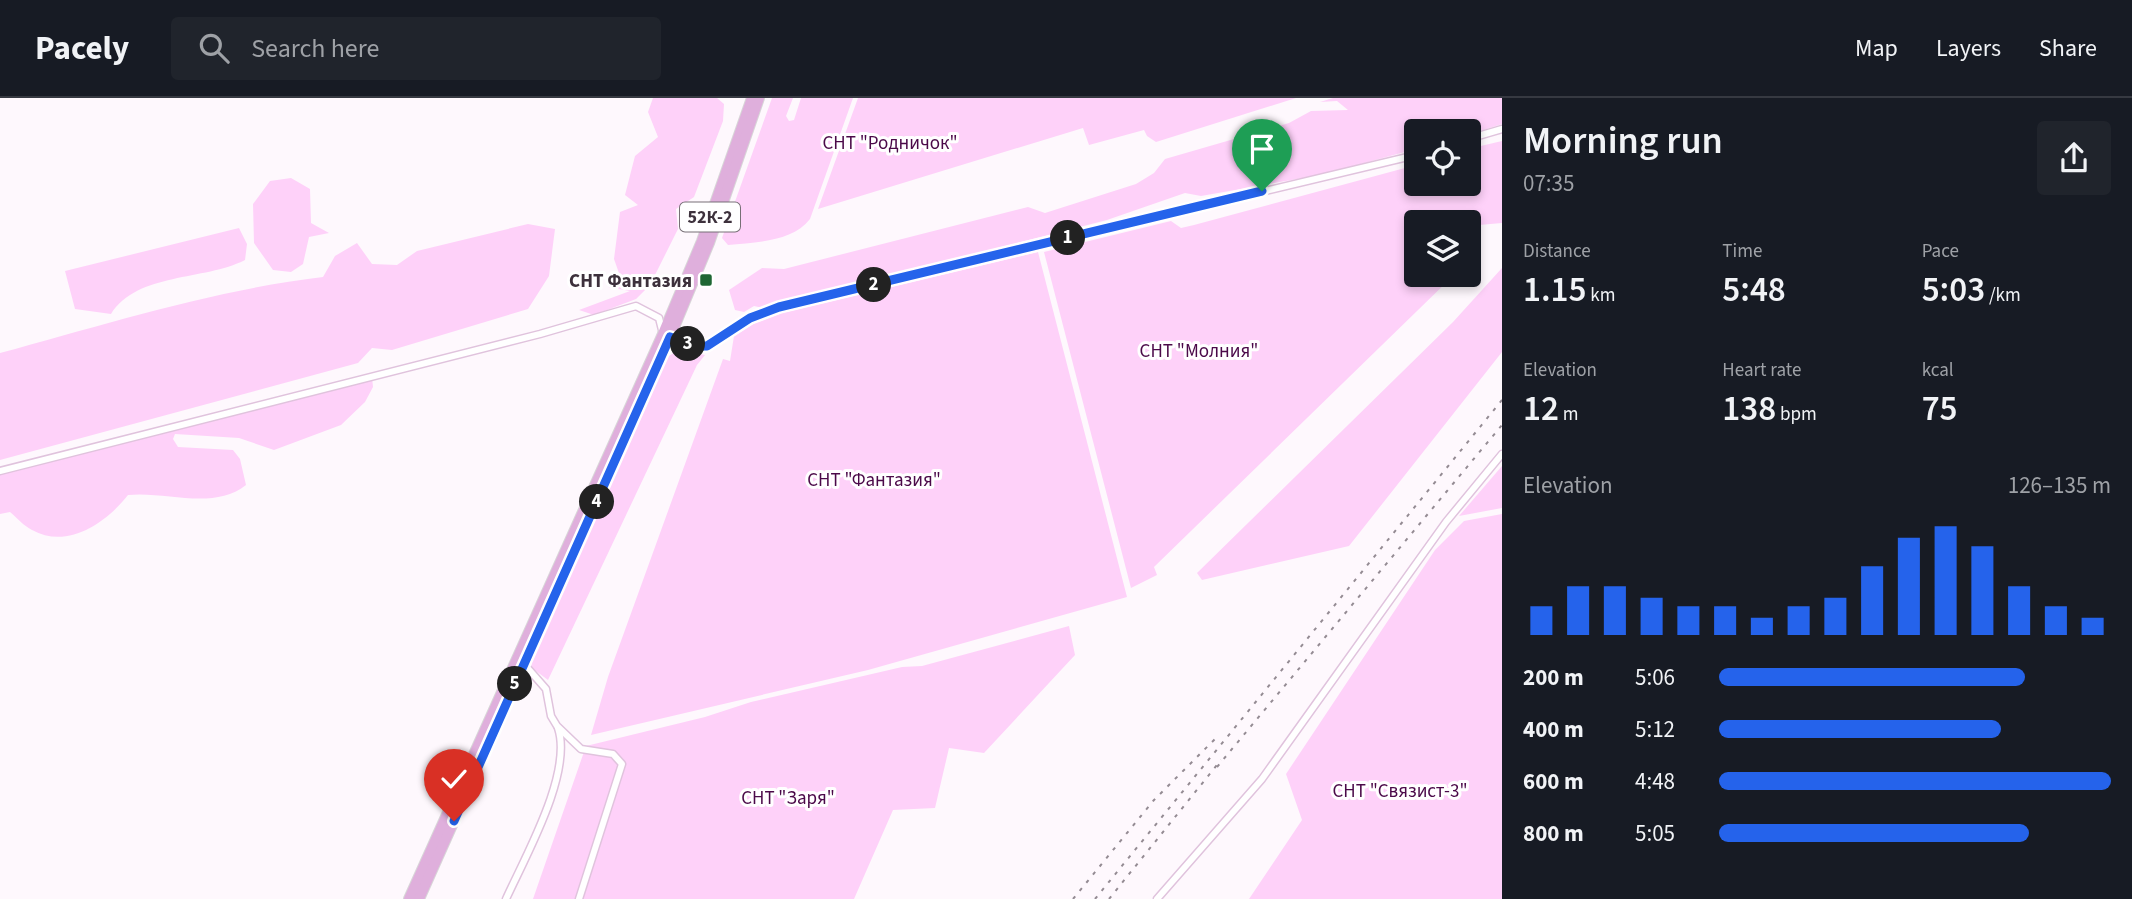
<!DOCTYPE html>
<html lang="en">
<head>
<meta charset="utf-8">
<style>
	:root { --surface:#171b24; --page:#20242c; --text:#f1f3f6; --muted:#9ea1a6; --line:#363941; --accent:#2563eb }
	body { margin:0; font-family:"Source Sans 3",sans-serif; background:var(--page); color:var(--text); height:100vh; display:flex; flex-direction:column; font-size:26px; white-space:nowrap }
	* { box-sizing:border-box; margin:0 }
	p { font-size:23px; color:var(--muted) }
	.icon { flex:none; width:38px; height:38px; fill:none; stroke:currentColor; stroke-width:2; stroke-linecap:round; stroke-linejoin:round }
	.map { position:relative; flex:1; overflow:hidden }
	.details { display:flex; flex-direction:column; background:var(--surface); width:630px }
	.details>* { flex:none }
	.controls { position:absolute; left:1404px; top:21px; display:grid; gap:14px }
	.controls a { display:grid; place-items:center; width:77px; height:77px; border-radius:7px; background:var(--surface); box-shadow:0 4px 10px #0003; font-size:35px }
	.pin { position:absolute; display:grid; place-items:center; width:60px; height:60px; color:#fff; margin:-72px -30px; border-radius:50% 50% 50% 0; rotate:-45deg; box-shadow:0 0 7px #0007 }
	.pin .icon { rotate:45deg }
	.km { position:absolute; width:35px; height:35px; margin:-18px; border-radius:50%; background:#222; color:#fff; font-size:19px; line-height:35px; text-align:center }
	.round { display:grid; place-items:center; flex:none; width:74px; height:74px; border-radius:7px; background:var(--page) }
	.summary { display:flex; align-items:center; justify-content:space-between; height:119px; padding:0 21px }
	h1 { font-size:38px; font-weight:600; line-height:52px }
	.figures { display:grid; grid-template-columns:repeat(3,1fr); gap:10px; height:119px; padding:7px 21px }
	.figures div { display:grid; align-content:center }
	.figures b { font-size:35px; font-weight:600 }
	.figures small { font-size:19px; font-weight:400 }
	.figures p { font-size:19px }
	.chart { height:196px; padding:14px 21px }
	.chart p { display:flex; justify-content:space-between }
	.chart svg { width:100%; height:126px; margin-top:7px; stroke:var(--accent); stroke-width:6 }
	ul { padding:0 21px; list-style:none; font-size:23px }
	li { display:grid; grid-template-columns:112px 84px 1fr; align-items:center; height:52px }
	li i { height:18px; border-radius:9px; background:var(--accent) }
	header { display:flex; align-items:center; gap:42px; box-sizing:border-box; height:98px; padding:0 35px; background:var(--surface); border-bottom:2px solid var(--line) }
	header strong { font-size:33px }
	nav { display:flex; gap:38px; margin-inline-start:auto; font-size:24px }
	.search { width:490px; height:63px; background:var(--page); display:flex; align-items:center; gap:18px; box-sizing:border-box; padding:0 24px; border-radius:7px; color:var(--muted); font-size:26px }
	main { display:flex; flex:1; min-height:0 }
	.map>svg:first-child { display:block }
</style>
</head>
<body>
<header>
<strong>Pacely</strong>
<div class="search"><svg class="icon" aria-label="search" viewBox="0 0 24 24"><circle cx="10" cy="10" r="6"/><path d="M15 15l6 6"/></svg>Search here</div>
<nav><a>Map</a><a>Layers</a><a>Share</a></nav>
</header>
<main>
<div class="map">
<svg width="1502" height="801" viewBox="0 0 1502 801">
	<rect width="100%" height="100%" fill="#fef8fd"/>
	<g fill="#fed1f9">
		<path d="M653 0H717L724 6 723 23 694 99 676 111 678 131 650 187 636 201 594 217 579 212 630 193 608 189 620 178 614 161 620 114 638 107 625 97 635 58 658 39 648 14Z"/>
		<path d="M772 0H793L786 18 789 23 794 22 801 0H853L810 121C792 144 756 144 728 147L722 140Z"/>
		<path d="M858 0H1296L1156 44 1147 38 1144 32 1089 47 1083 30 818 111Z"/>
		<path d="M1333 0H1502V26L1468 37V33H1416V51L1320 77 1201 98 1185 95 1107 122 763 210 754 208 744 214 735 212 729 192 762 170 784 171 1028 109 1045 115 1136 86 1154 75 1165 61 1289 25 1311 13 1348 12 1337 3 1320 4Z"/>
		<path d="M1502 43V125L1468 128V124H1416V177H1454L1154 469 1157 477 1131 490 1044 154 1171 123 1181 130 1194 127 1416 67V86H1468V51Z"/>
		<path d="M291 80 310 91 311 125 329 135 309 139 303 166 291 174 273 172 254 145 253 106 270 83Z"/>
		<path d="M528 126 555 131 549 178 528 211 392 252 372 250 358 265 0 362V255C103 227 218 191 323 179L335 158 357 145 372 166 397 167 417 153Z"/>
		<path d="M239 130 247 146 245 162C204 183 138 174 111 216L75 211 65 173Z"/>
		<path d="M1038 154 1127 499 868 572 591 637 608 579 723 261 730 263 734 238 755 225 782 215Z"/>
		<path d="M1502 170V254L1349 448 1202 482 1197 475 1453 224Z"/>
		<path d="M679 252 705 257 697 267 548 582 532 570 531 564 667 259Z"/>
		<path d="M372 279 373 289 365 304 341 327 274 352 239 340 175 336 173 341 178 349 233 352 240 361 246 387C213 413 167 393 128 397 107 424 68 452 32 432 24 428 17 420 10 414L0 416V374Z"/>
		<path d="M1502 368V410L1459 418Z"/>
		<path d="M1502 416V801H1249L1302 722 1286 676 1435 452 1464 423Z"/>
		<path d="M1069 528 1075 557 984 655 949 650 935 710 893 712 854 801H533L586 648 705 619 751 604 902 569 922 568Z"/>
	</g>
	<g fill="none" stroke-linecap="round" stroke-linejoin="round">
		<defs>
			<g id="minor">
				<path d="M1468 41 1502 31"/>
				<path d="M0 373 540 236 636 208 659 220 663 236 694 248H707L750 220 779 209 1416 57"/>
				<path d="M524 566 546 591 551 618 557 628 581 651 613 656 622 666 579 801"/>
				<path d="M506 801C525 759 573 675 558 630"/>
				<path d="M1157 801 1262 681 1446 424 1502 356"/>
			</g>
			<g id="primary">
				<path d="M409 801 663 236 702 143 752 0"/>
				<path d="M419 801 670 239 709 145 759 0"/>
			</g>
		</defs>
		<use href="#minor" stroke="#e0c3dd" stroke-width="9"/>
		<use href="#primary" stroke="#d8d6d8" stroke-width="12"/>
		<use href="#minor" stroke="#fff" stroke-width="6"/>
		<use href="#primary" stroke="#dfafdc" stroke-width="10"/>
		<g stroke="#948b93" stroke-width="2" stroke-dasharray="3.5 7" stroke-linecap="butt">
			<path d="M1217 669 1502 327"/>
			<path d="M1073 801 1154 702 1215 641"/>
			<path d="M1095 801 1502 302"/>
			<path d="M1109 801 1221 662"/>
		</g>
	</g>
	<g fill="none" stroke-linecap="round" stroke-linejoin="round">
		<defs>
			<path id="route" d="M454 723 670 239 694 248H707L750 220 779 209 1262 93"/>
		</defs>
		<use href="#route" stroke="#fff" stroke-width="14"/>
		<use href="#route" stroke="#2563eb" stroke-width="9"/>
	</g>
	<rect fill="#1e6633" stroke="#fff" stroke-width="2.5" x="699" y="175" width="14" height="14" rx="3.5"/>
	<g text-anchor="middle" stroke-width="6" stroke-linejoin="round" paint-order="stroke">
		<rect fill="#fff" stroke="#776f76" stroke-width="2" x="680" y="104.5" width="60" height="29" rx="5"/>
		<g font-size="18" font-weight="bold" fill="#3d313c">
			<text x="710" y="125">52К-2</text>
		</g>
		<g font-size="19" fill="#4b0949" stroke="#fff">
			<text x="890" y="51">СНТ "Родничок"</text>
			<text x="1199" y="259">СНТ "Молния"</text>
			<text x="874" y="388">СНТ "Фантазия"</text>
			<text x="1400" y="699">СНТ "Связист-3"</text>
			<text x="788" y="706">СНТ "Заря"</text>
		</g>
		<g font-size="19" font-weight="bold" fill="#3d313c" stroke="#fff" text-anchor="end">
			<text x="692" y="189">СНТ Фантазия</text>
		</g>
	</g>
</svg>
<div class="controls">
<a><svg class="icon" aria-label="locate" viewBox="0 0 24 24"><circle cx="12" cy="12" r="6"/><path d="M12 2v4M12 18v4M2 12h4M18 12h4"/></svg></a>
<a><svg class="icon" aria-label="layers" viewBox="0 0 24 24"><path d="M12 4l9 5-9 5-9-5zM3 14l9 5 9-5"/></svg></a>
</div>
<div class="pin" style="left:1262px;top:93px;background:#1e9e55"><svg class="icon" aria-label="arrive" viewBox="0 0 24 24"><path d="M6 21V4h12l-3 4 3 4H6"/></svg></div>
<div class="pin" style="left:454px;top:723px;background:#d93025"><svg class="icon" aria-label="check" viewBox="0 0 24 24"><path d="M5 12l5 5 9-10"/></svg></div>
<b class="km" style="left:1068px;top:140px">1</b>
<b class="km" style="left:874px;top:187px">2</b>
<b class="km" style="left:688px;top:246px">3</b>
<b class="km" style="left:597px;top:404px">4</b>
<b class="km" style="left:515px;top:586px">5</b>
</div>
<section class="details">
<div class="summary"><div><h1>Morning run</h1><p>07:35</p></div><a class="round"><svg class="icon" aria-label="share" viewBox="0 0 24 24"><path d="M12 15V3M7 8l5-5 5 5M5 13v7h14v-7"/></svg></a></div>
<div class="figures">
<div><p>Distance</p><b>1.15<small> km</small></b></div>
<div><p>Time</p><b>5:48</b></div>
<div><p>Pace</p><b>5:03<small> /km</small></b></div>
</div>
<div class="figures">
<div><p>Elevation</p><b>12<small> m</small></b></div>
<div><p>Heart rate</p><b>138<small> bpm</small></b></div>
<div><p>kcal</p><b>75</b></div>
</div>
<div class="chart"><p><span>Elevation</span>126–135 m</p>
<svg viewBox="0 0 160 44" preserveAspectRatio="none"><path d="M5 44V34M15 44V27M25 44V27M35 44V31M45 44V34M55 44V34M65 44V38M75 44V34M85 44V31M95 44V20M105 44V10M115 44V6M125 44V13M135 44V27M145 44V34M155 44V38"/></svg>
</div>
<ul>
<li><b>200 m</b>5:06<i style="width:78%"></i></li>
<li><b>400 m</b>5:12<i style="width:72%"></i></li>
<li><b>600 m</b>4:48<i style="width:100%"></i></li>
<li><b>800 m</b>5:05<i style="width:79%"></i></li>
</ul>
</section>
</main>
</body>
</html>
